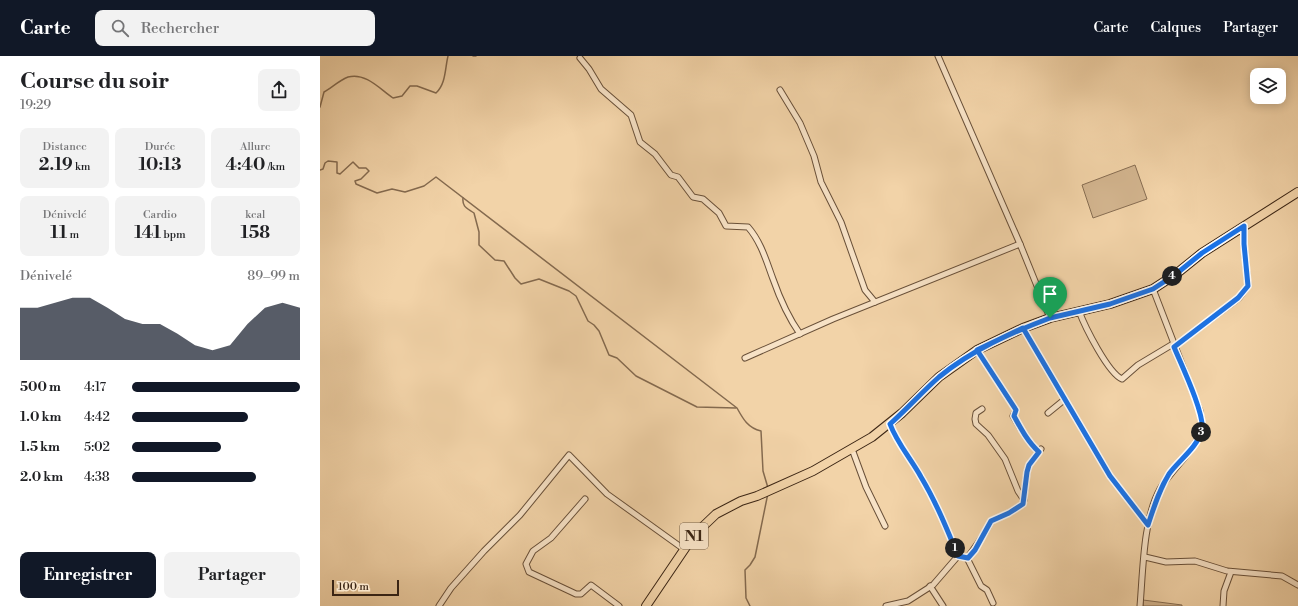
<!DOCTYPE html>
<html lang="fr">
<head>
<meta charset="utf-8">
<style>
	:root { --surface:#fff; --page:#f2f2f2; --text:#202124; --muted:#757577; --accent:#111827 }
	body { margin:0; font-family:"Libre Bodoni",serif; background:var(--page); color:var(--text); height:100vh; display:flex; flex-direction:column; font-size:15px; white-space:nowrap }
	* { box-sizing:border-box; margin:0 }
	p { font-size:13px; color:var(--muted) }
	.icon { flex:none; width:22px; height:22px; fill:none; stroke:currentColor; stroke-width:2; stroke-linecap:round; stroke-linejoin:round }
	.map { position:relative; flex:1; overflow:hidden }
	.side { display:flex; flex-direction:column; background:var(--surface); width:320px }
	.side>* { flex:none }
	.buttons { position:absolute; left:930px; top:12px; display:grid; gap:8px }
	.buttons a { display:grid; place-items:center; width:36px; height:36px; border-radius:8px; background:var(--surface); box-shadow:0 2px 10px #0003; font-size:20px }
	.scale { position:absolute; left:12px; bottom:10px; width:67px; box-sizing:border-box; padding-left:4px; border:2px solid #3b2514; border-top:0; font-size:11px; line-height:14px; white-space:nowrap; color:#3b2514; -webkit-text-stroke:3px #f7e2c6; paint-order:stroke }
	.pin { position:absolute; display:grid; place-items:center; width:34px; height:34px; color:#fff; margin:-41px -17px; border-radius:50% 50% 50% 0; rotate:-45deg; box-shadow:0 0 4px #0007 }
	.pin .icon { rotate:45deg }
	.km { position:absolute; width:20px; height:20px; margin:-10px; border-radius:50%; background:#222; color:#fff; font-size:11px; line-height:20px; text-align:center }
	.round { display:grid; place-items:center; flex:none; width:42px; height:42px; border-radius:8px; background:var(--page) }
	.summary { display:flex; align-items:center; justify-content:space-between; height:68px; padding:0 20px }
	h1 { font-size:22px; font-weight:700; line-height:30px }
	.metrics { display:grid; grid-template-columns:repeat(3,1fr); gap:6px; height:68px; padding:4px 20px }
	.metrics div { display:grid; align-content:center; border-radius:8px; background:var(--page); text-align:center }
	.metrics b { font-size:17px; font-weight:700 }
	.metrics small { font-size:11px; font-weight:400 }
	.metrics p { font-size:11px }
	.chart { height:112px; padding:8px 20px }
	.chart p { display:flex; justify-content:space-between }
	.chart svg { width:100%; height:72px; margin-top:4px; fill:var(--accent); opacity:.7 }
	.cta { display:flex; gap:8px; margin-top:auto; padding:8px 20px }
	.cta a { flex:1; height:46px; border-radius:8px; background:var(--accent); color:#fff; font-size:16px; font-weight:700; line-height:46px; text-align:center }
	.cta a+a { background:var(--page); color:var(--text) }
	ul { padding:0 20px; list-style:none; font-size:13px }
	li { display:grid; grid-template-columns:64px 48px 1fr; align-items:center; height:30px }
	li i { height:10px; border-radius:5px; background:var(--accent) }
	header { display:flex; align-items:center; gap:24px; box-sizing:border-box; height:56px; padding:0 20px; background:var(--accent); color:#fff }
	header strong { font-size:19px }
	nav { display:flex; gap:22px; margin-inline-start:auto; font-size:14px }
	.search { width:280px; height:36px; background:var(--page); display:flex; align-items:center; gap:10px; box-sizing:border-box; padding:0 14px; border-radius:8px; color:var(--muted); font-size:15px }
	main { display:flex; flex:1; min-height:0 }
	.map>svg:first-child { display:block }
</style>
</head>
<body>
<header>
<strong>Carte</strong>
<div class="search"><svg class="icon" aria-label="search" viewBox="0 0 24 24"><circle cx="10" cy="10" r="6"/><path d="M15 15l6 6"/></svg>Rechercher</div>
<nav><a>Carte</a><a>Calques</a><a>Partager</a></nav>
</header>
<main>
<section class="side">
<div class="summary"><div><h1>Course du soir</h1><p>19:29</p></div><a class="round"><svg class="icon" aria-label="share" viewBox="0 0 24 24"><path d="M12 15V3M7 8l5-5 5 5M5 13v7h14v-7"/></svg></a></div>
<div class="metrics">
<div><p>Distance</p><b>2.19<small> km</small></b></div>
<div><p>Durée</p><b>10:13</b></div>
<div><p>Allure</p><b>4:40<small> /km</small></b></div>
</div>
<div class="metrics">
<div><p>Dénivelé</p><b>11<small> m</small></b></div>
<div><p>Cardio</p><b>141<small> bpm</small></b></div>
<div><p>kcal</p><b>158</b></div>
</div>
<div class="chart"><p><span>Dénivelé</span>89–99 m</p>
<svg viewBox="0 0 160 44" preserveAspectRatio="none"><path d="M0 44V12L10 12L20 9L30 6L40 6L50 12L60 19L70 22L80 22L90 28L100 35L110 38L120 35L130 22L140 12L150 9L160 12V44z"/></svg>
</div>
<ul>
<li><b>500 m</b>4:17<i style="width:100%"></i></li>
<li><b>1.0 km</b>4:42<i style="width:69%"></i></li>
<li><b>1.5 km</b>5:02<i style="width:53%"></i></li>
<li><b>2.0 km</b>4:38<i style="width:74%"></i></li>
</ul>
<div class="cta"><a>Enregistrer</a><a>Partager</a></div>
</section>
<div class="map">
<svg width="978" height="550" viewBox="0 0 978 550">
	<rect width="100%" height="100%" fill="#f2d3a8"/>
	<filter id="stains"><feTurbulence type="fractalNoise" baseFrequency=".005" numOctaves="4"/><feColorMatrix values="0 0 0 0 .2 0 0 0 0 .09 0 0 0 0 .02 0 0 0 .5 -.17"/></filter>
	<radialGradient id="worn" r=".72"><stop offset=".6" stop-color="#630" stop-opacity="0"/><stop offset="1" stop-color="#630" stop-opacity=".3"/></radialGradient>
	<g fill="#d3b58f" stroke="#876d52">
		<path d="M815 109 827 143 773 162 762 129Z"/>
		<path d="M823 544 862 549V550H823Z"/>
	</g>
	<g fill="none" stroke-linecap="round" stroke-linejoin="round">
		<g stroke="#846a4f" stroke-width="1.5">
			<path d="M153 0H156"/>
			<path d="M0 51 4 36C11 32 20 24 28 21 46 16 61 34 73 42L82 40 90 30H97L116 37C126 28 125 12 128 0"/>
			<path d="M0 114 3 113 5 107 8 105 17 106V117L20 118 33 106 39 112H46L49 115 41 123 35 125 36 128 57 137 72 133 85 136 104 130 116 121 417 352C423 363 428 372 441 375L443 415 448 432"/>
			<path d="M143 142C142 151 147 152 154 157L159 176V189L175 204 184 205 195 222 201 228 219 223 249 235 256 240 268 265 274 269 279 275 289 299 297 302 316 320 377 351 416 352"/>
			<path d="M430 550 426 542 425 514 430 509 435 501 448 437"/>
		</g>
		<defs>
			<g id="street">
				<path d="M618 0 700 188 730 262"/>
				<path d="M260 2 269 13 281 33 311 59 320 86 335 98 351 119 358 121 373 141 383 143 399 157 406 170 428 171C441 186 446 204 453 223 460 243 468 261 480 278"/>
				<path d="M460 34 480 67 494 100 501 126 521 166 545 234 555 246"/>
				<path d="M759 255C765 271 788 317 802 323L818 309 853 288"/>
				<path d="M703 272 790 420 828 469"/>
				<path d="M854 291 919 242 928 230 924 188V170"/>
				<path d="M657 294 696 354 693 360C701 373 708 386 719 396"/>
				<path d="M425 302 513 263 700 188"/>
				<path d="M662 353 656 357 655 363 656 368 668 379 685 403 698 435 704 444"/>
				<path d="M728 357 744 344"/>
				<path d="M570 368C577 387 591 403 601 421 616 446 627 473 638 500L647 502 661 530 667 534 673 547"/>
				<path d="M532 393 546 431 565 470"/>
				<path d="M265 443 231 482 213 495 206 508 209 516 256 538H261L271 529 299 550"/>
				<path d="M825 501 846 506 875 505 907 515 962 520 978 529"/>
				<path d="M647 502C656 490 665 479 671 465L689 457 703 448 707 416 709 409 721 393"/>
				<path d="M610 530 623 550"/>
				<path d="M119 550 131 532 164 495 200 459 249 399 287 438 365 494"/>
				<path d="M566 550 588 545 613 529 638 500"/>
				<path d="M820 550C823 516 823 463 840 433 849 417 879 389 882 374 883 368 880 361 880 355L833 233"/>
				<path d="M903 550 904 535 911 516"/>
			</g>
			<path id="primary" d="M326 550 374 479 396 458 421 445 437 440 493 415 552 381 582 357 619 321 657 294 703 272 730 262 790 248 833 233 856 218 882 197 978 136"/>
		</defs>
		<use href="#street" stroke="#695039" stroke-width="7"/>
		<use href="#primary" stroke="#3b2514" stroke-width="10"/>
		<use href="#street" stroke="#f7e2c6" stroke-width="5"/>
		<use href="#primary" stroke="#f2d3a8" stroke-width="8"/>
	</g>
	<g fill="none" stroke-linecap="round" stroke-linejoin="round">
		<defs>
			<path id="route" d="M730 262C690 277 652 294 619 321 602 336 587 353 570 368 577 387 591 403 601 421 616 446 627 473 638 500L648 502 655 494 671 465 689 457 703 448 707 416 709 409 719 396C708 386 701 373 694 360L696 354 657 294 703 272 790 420 828 469C834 451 839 434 849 418 859 404 877 392 882 374 885 358 861 308 854 291L918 242 928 230 924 188V170L882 197 856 218 833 233 790 248 730 262"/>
		</defs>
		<use href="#route" stroke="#fff" stroke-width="8"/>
		<use href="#route" stroke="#1a73e8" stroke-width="5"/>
	</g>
	<g text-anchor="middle" stroke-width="3" stroke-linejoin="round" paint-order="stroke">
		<rect fill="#f7e2c6" stroke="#735e49" stroke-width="1" x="360" y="467" width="28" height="26" rx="3"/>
		<g font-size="15" font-weight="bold" fill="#3b2514">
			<text x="374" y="485">N1</text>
		</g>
	</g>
	<rect width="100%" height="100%" filter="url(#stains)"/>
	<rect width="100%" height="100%" fill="url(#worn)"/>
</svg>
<div class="buttons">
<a><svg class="icon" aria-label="layers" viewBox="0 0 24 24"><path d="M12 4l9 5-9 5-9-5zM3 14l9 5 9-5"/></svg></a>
</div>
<div class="scale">100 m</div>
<div class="pin" style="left:730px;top:262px;background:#1e9e55"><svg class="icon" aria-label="arrive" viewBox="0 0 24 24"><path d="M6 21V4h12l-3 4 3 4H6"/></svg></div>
<b class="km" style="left:635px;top:492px">1</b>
<b class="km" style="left:881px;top:376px">3</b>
<b class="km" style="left:852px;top:220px">4</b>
</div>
</main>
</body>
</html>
